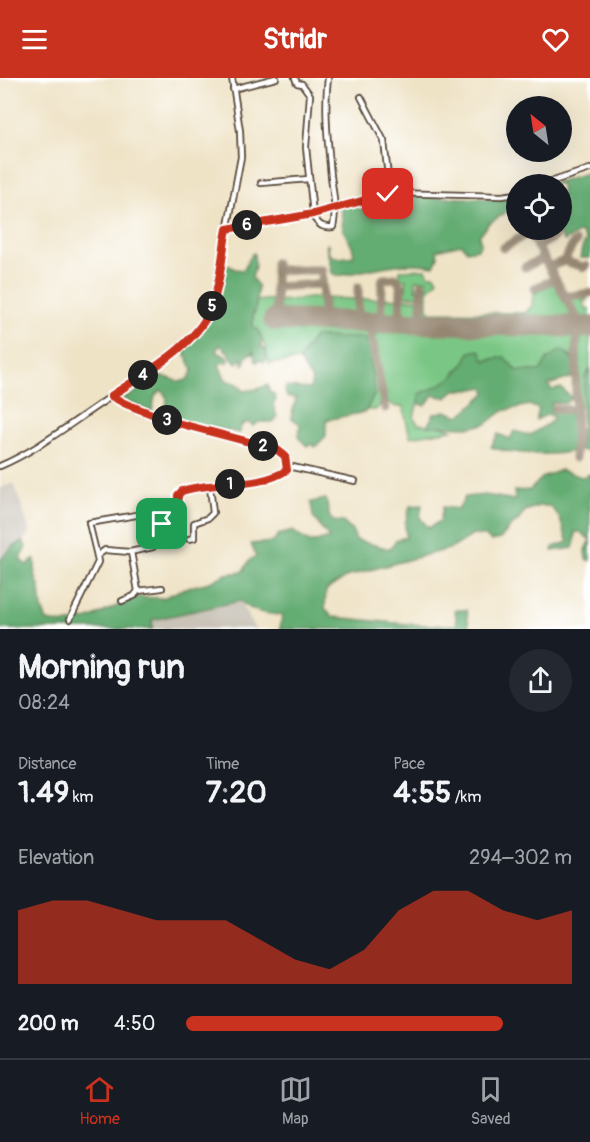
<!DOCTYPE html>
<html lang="en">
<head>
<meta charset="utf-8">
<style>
	:root { --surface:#171b24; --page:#242831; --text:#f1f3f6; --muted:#9ea1a6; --line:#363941; --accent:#c8321e }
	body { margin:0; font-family:Pangolin,sans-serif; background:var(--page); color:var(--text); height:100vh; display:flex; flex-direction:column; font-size:22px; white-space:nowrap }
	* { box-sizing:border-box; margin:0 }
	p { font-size:20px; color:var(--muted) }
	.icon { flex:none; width:33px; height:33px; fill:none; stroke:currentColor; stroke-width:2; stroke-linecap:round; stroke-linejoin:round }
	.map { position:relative; height:551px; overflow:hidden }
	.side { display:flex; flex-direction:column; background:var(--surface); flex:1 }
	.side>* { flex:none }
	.needle { width:39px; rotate:330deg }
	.tools { position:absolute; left:506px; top:18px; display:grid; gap:12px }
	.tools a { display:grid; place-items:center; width:66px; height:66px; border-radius:50%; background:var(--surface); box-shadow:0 6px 24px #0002; font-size:30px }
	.pin { position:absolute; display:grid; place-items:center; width:51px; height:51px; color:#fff; margin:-26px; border-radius:12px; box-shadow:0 3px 9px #0006 }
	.km { position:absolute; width:30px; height:30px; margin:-15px; border-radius:50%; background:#222; color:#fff; font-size:16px; line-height:30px; text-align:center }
	.round { display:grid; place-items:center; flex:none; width:63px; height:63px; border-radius:32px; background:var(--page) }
	.headline { display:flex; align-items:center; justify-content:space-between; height:102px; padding:0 18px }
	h1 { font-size:33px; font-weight:700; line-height:45px }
	.figures { display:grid; grid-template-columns:repeat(3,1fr); gap:9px; height:102px; padding:6px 18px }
	.figures div { display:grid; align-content:center }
	.figures b { font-size:30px; font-weight:700 }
	.figures small { font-size:16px; font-weight:400 }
	.figures p { font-size:16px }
	.chart { height:168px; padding:12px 18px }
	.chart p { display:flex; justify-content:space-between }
	.chart svg { width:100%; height:108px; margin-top:6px; fill:var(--accent); opacity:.7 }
	ul { padding:0 18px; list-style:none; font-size:20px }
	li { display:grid; grid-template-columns:96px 72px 1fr; align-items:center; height:45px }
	li i { height:15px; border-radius:8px; background:var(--accent) }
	header { display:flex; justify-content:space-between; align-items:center; height:78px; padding:0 18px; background:var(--accent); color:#fff; font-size:27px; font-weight:700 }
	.dock { display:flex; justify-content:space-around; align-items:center; height:84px; border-top:2px solid var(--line); background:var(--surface); font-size:16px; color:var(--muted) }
	.dock a { display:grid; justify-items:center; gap:3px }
	.dock .current { color:var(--accent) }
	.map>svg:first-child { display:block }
</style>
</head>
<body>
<header><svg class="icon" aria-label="menu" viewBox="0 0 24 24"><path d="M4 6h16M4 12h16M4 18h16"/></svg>Stridr<svg class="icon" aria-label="heart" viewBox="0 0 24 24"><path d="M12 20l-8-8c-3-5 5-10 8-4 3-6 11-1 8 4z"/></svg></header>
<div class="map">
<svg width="590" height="551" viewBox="0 0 590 551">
	<rect width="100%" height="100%" fill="#fff"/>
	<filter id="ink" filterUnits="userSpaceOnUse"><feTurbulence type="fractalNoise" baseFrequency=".0167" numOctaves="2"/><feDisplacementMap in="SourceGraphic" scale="12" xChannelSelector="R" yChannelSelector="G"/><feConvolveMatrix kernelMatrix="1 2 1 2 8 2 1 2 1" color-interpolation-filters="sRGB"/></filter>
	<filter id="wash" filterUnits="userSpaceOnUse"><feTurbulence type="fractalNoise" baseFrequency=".008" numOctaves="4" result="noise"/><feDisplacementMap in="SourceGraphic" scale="24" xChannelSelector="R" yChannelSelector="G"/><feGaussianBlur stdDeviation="1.35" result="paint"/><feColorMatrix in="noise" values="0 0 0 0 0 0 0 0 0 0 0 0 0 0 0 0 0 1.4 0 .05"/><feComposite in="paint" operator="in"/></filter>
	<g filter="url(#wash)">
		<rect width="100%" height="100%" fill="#efe3c6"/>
		<g fill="#c9c3b8">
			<path d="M14 405 30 454 0 487V410Z"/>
			<path d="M240 524 255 551H149L147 544Z"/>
		</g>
		<g fill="#7ac785" stroke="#5a7852" stroke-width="1.5">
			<path d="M426 191 429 197H435L438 202 428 213V231L431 234 525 235 532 228 533 216 553 205 556 207 562 217 561 220 571 236 570 240 424 238 423 214 427 210V202H416V211H419V218H403V212L406 211V202H400V192Z"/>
			<path d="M586 218 587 222 583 223 586 231H590V241H579L570 224 571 220Z"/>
			<path d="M321 219V235L278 234V223Z"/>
			<path d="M327 220 355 221 354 236 326 235Z"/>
			<path d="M384 220 399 221V237H383Z"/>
			<path d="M274 221V249L365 251 370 257 382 324 376 332H366L375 315 314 259 299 282 269 286 266 271 258 251H253V234H255L256 223Z"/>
			<path d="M361 221H379L378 236H361Z"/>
			<path d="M403 221H420V238L402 237Z"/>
			<path d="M382 253 567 256 573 260 572 282 568 276 548 281 540 293H517L504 279 465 285 456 293 450 303 419 317C419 325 415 331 414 340L418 346 442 348 452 352 410 359 403 328 396 329 387 323 375 261 376 257Z"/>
			<path d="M585 257H590V291L585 299 584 330H579L580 262Z"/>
		</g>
		<g fill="#63ac72" stroke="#4f6b48" stroke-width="1.5">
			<path d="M590 94V180H580L582 170 586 162 581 154 564 163 559 155 562 148 561 106H550Z"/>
			<path d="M391 118 507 121 516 118V121L511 124 504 136 489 145 479 158 481 165 478 171 467 173 461 166 437 172 438 179 434 188C402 181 368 193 337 198L332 195 326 167 328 166 329 177 340 180 354 178 352 168 343 152 341 128Z"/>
			<path d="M254 175 255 188 252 200 258 208 255 234 253 235V250L257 251 262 262 261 269 265 271 267 281 264 284 261 282 256 284 253 272V276L251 275 245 280V285L243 287 242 280 237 285 235 284 229 275 220 267 216 273 230 281 227 285 222 284 219 287 226 302 238 306 244 313 257 311 268 307 269 314 274 316 276 322 273 326 277 339 274 344H259L253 348 250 345H245L241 348 240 355 165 339 167 320 163 314 160 313 155 318 152 334 124 322 122 321 125 318H130C140 311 150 296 164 299 175 300 178 307 188 301L193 292 183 272 203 251 213 233 222 188 226 186 235 191 243 192 252 176Z"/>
			<path d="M314 259 366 260 375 315 365 334 326 342V358L315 369 311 366 307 368 298 359 300 346 291 340 296 320 287 319 285 313 286 309 310 311 312 302 299 282Z"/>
			<path d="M480 272 485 283 504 279 517 293H540L548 281 561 272 568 276 575 287 571 300 548 307 552 312 561 310 572 320 566 325H552L551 332 553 335 565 333 571 334 574 364 572 373C551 379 511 376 491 369L498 356 510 361 514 353 530 357 548 346 554 340 548 336 536 342 539 331 529 327 503 333 486 346 471 349 427 348 434 336 445 333 460 338 486 315 484 309 469 312H454L447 320 433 317 425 328 419 325V316C444 306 458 300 470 274Z"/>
			<path d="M590 291V374L580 372 585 299Z"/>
			<path d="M560 392 582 399 590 396V483L586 481 585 472 590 462 581 454H575V463L573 470 552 473 553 469 568 464 559 439 550 428H539L525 433 518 443 510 449 500 461 491 463 485 458 473 457 452 470 348 498 326 512 325 530 332 539C373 542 415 549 457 547L455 532H467L469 551H280L282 537C265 536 253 535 240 523L152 542 153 551H0V482L13 469 23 463 26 469 20 481 26 487 35 481V497L40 511 42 531 47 543 64 546 89 541 136 519 163 520 185 510 210 504 226 496 242 494 250 482 256 478 251 466 273 464 278 457 293 453C308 465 310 467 329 460L313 439 311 424 326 421 330 440 334 443 343 444 353 454 356 462 390 471 396 462 406 459 405 446 410 428 422 427 420 440 429 450 440 443 443 429 458 431 465 419 485 417 515 422 514 413 530 412 542 400Z"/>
		</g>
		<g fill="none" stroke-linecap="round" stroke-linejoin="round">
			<g stroke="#958672" stroke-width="9">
				<path d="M528 152 577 240 575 380"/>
				<path d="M537 169 555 159"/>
				<path d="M503 170 530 154"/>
				<path d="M564 183 574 165 576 164"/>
				<path d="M275 185 276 242"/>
				<path d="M525 189 544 180"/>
				<path d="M549 189 564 183 584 189 586 188"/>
				<path d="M275 192H322L323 243"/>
				<path d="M422 207V245"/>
				<path d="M275 209 320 206 323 208"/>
				<path d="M358 209V244"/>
				<path d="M535 210 555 201"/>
				<path d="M565 219 590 215"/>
				<path d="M369 244 385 330"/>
				<path d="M381 245 382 203 383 201 396 200 401 208 400 245"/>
				<path d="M555 331 576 332"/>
			</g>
			<path stroke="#958672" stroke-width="22" d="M274 242 590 249"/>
		</g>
	</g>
	<g filter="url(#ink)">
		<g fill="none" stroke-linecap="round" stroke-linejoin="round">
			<defs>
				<g id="minor">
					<path d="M295 0 297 5 302 6 310 17 306 69 313 136"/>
					<path d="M233 11 276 0"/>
					<path d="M361 19 384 63 390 116"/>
					<path d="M261 105 309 101"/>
					<path d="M544 106 590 91"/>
					<path d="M511 118 516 129"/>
					<path d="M315 135 314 140C320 148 323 150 333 149 337 132 333 115 331 98 328 65 324 32 328 0"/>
					<path d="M227 151 313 136 393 115 502 118 516 116"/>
					<path d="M111 318C163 345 220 356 276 371L285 378 288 388 355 403"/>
					<path d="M0 388C35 373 66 349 97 328 137 300 198 270 214 222L241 79 240 53 232 0"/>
					<path d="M189 461 194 460V445L208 440 213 435 210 409"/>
					<path d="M131 474 138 513 162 510"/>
					<path d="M97 478 89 445 160 433"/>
					<path d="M122 523 134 518 138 513"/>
					<path d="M70 541 98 484 97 478 105 472 130 474 153 469 162 446 160 433 173 432 179 429 178 417 182 413C215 401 257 412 287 391L288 388"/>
				</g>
			</defs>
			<use href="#minor" stroke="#564637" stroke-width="8"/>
			<use href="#minor" stroke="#fff" stroke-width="4.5"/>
		</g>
	</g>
	<g fill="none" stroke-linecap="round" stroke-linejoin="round" filter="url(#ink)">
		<defs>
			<path id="route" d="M162 446 160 433 173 432 178 429V417L182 413C215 402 257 412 287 392L285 378 276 371 170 343 126 326 111 318C145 295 200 266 213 225 221 202 222 175 227 151L313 136 388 116"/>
		</defs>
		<use href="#route" stroke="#fff" stroke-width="12"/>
		<use href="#route" stroke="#c8321e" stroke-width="8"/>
	</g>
</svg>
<div class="tools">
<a><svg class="needle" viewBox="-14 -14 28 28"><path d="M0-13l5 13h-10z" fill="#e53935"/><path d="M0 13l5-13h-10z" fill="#9ea1a6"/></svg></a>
<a><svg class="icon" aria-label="locate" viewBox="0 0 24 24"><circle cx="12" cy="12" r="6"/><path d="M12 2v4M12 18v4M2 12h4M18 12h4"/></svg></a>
</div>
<div class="pin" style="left:162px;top:446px;background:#1e9e55"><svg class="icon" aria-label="arrive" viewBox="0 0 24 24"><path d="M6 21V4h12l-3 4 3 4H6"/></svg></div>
<div class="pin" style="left:388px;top:116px;background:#d93025"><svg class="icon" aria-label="check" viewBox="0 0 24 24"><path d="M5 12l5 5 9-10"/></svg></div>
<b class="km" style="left:230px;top:406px">1</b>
<b class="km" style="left:263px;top:368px">2</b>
<b class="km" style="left:167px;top:342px">3</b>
<b class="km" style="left:143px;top:297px">4</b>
<b class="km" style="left:212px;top:228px">5</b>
<b class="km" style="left:247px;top:147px">6</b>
</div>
<section class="side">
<div class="headline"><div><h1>Morning run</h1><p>08:24</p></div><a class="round"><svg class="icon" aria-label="share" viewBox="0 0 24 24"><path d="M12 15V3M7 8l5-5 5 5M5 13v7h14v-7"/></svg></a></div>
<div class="figures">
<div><p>Distance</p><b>1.49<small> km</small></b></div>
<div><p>Time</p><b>7:20</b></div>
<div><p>Pace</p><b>4:55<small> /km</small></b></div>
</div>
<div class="chart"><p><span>Elevation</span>294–302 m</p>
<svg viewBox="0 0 160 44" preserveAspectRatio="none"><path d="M0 44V14L10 10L20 10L30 14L40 18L50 18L60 18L70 26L80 34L90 38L100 30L110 14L120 6L130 6L140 14L150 18L160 14V44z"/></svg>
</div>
<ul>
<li><b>200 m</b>4:50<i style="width:82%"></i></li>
</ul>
</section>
<nav class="dock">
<a class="current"><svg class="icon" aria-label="home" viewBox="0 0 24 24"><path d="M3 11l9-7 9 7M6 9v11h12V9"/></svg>Home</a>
<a><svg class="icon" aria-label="map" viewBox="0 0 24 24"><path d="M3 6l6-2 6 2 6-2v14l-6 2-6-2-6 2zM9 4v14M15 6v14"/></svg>Map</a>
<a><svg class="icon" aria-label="saved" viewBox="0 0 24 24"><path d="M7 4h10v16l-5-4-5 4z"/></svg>Saved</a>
</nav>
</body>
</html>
